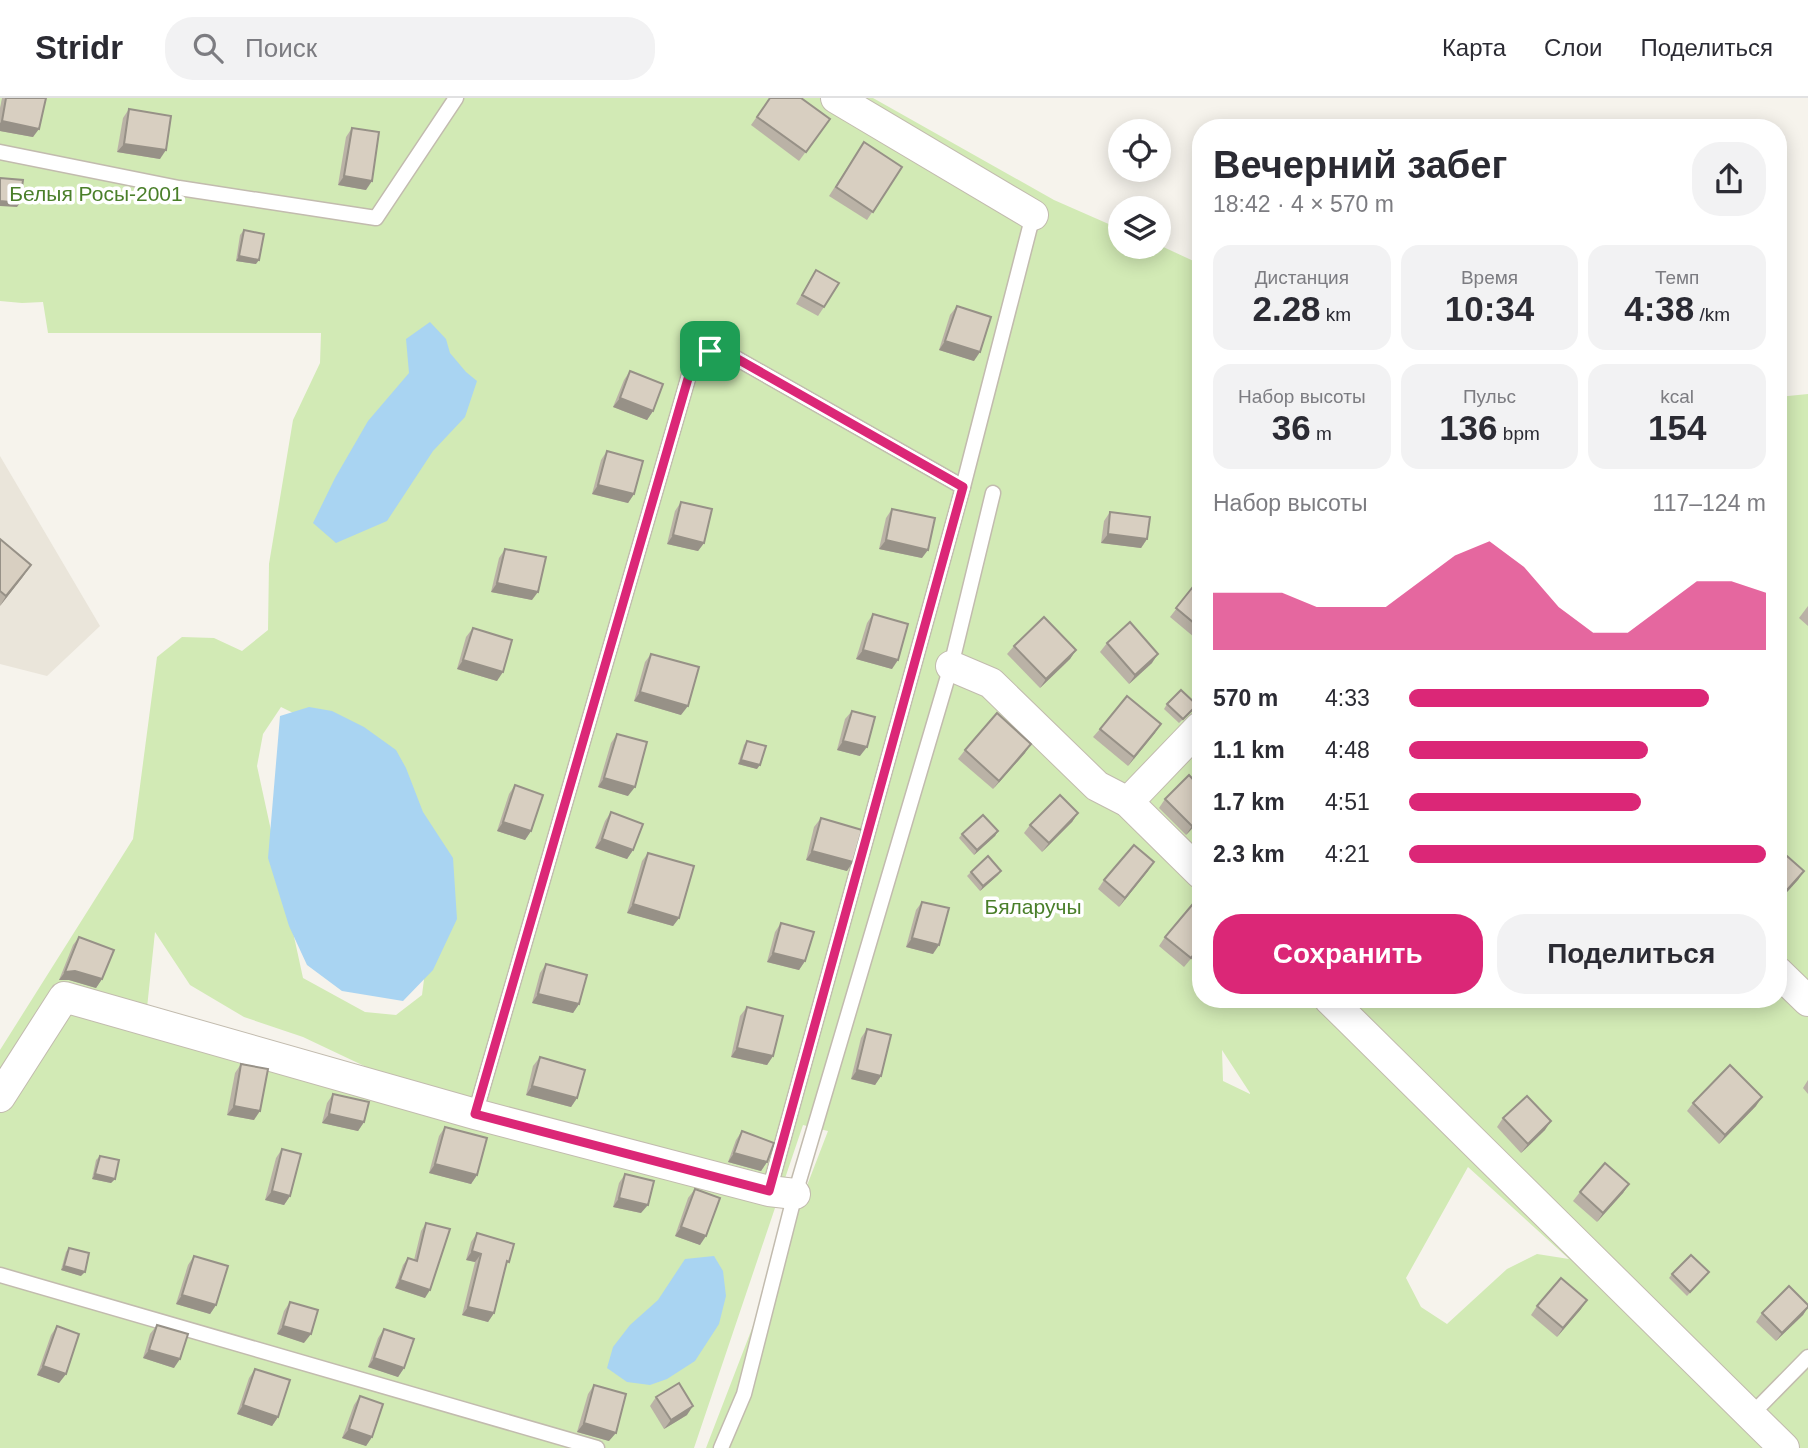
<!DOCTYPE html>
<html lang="ru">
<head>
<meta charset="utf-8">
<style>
	:root { --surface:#fff; --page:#f2f2f3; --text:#2b2b33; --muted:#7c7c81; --line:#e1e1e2; --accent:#db2777 }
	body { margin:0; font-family:Arial,sans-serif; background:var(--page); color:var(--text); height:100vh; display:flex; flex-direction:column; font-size:26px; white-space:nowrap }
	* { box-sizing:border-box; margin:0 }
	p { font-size:23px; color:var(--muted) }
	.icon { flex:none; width:38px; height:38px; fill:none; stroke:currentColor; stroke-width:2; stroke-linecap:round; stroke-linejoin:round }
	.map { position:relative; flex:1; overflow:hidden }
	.panel { position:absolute; left:1192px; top:21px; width:595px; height:889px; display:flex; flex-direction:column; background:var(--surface); border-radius:28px; box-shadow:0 4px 18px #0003 }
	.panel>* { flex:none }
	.buttons { position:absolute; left:1108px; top:21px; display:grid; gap:14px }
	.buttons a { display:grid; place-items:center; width:63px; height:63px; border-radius:50%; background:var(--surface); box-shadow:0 4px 18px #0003; font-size:35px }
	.pin { position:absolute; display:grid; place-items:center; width:60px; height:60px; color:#fff; margin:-30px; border-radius:14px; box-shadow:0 4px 10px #0006 }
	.round { display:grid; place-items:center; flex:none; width:74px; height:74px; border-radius:28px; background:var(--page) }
	.headline { display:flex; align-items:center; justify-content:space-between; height:119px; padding:0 21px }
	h1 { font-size:38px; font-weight:600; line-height:52px }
	.stats { display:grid; grid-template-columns:repeat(3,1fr); gap:10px; height:119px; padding:7px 21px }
	.stats div { display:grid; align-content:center; border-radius:18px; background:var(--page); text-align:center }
	.stats b { font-size:35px; font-weight:600 }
	.stats small { font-size:19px; font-weight:400 }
	.stats p { font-size:19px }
	.chart { height:196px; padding:14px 21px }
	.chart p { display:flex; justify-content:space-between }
	.chart svg { width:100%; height:126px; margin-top:7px; fill:var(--accent); opacity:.7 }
	.primary-button { display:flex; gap:14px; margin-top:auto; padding:14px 21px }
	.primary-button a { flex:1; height:80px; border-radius:28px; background:var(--accent); color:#fff; font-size:28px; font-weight:600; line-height:80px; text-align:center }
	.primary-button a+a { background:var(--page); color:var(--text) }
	ul { padding:0 21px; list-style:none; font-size:23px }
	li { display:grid; grid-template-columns:112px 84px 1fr; align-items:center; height:52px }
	li i { height:18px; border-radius:9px; background:var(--accent) }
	header { display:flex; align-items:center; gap:42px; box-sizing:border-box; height:98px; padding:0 35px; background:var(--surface); border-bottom:2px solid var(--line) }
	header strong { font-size:33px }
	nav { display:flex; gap:38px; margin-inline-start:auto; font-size:24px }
	.search { width:490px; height:63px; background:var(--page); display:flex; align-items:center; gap:18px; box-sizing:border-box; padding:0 24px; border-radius:28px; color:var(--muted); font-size:26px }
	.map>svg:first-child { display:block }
</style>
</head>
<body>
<header>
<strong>Stridr</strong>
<div class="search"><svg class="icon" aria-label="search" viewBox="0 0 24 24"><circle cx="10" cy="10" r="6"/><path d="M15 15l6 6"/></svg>Поиск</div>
<nav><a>Карта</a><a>Слои</a><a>Поделиться</a></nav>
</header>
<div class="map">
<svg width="1808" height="1350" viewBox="0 0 1808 1350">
	<rect width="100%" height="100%" fill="#f6f3ec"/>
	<path fill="#eae5da" d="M0 358 100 528 47 578 0 566Z"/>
	<path fill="#d2eab5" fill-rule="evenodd" d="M0 0H873L1054 102 1120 131V149H1158L1159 147 1200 166V901H1778V299L1808 296V1350H706L828 1033 803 1027 694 1350H0V952L133 741 157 559 182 539 214 540 242 553 268 532 269 466 293 322 320 265 321 235H48L43 204 22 205 0 203ZM281 609 334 635 438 773 422 897 396 917 365 914 303 880 257 668 263 636ZM155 834 190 887 244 919 303 939 379 975 147 910ZM1222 952 1250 995V996L1223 983ZM1468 1069 1569 1161 1537 1156 1507 1171 1447 1226 1421 1209 1406 1180Z"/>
	<g fill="#a9d4f2">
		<path d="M430 224 446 241 450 255 466 274 477 283 465 319 433 353 387 423 336 445 313 425 335 380 368 323 409 275 406 241Z"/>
		<path d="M309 609 332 613 364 629 396 652 406 670 423 714 453 760 457 821 433 872 403 903 342 893 307 867 289 828 268 760 280 618Z"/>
		<path d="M714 1158 723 1173 726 1198 719 1226 695 1263 667 1281 650 1287 627 1284 607 1270 613 1249 630 1227 658 1202 685 1161Z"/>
	</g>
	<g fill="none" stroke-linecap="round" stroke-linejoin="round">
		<defs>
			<g id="service">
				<path d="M0 54 179 90 376 120 456 0"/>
				<path d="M475 1016 694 260 710 253 727 255 963 389"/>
				<path d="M769 1093 963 389 1033 117"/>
				<path d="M0 1177 597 1350"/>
				<path d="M1751 1317 1808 1259"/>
				<path d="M721 1350 744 1296 795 1096 951 568 993 395"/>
			</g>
			<g id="minor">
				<path d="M836 0 1033 117"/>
				<path d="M951 568 991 585 1097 688 1128 704 1200 775"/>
				<path d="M1128 704 1200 629"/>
				<path d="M1778 874 1808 903"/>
				<path d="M1329 901 1784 1350"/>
				<path d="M0 999 64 899 475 1016 769 1093 795 1096"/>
			</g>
		</defs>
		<use href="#service" stroke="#c2bbae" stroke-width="17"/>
		<use href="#minor" stroke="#c2bbae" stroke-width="32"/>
		<use href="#service" stroke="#fff" stroke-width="14"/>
		<use href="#minor" stroke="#fff" stroke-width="30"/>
	</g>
	<g fill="#bab2a6">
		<path d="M2 0H46L33 39 0 33V10Z"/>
		<path d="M770 0 830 21 799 63 751 27Z"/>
		<path d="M129 11 160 61 117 54 123 20Z"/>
		<path d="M352 30 366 92 338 87 346 39Z"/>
		<path d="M858 53 902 69 867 122 829 98Z"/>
		<path d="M244 132 256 166 236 163 240 137Z"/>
		<path d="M816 172 824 209 818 218 796 206Z"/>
		<path d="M957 208 974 263 939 252 950 217Z"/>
		<path d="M630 273 653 313 647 322 613 309 624 282Z"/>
		<path d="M607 353 634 396 628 405 592 396 601 362Z"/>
		<path d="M681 404 704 445 698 453 667 446 675 413Z"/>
		<path d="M892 411 922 460 879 451 886 420Z"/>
		<path d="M1110 414 1147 441 1141 450 1101 445 1104 423Z"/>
		<path d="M0 441 31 467 0 508Z"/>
		<path d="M505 451 532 502 491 494 499 460Z"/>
		<path d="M1200 480V544L1170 519Z"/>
		<path d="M1808 508V528L1799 520Z"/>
		<path d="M873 516 892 571 856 561 867 525Z"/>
		<path d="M473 530 497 583 457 571 466 539Z"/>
		<path d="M1107 545 1152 565 1129 586 1100 554Z"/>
		<path d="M1014 548 1076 552 1070 561 1040 590 1007 556Z"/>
		<path d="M651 556 681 617 634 603 645 564Z"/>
		<path d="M1167 606 1194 611 1179 625 1164 611Z"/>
		<path d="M852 613 860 658 837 652 845 621Z"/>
		<path d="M1100 631 1155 635 1128 668 1093 639Z"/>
		<path d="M617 636 628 698 598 689 611 645Z"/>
		<path d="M747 643 757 671 738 666 744 647Z"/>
		<path d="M965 652 1025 655 993 691 958 661Z"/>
		<path d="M515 687 531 733 525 742 497 733 509 696Z"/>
		<path d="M1165 701 1200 722 1186 737 1159 710Z"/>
		<path d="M611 714 633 752 627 761 595 750 605 723Z"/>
		<path d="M1078 715 1072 724 1042 754 1024 735 1030 727Z"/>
		<path d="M821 720 847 773 806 762 814 729Z"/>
		<path d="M998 733 995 738 974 757 959 740 962 736Z"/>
		<path d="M648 755 679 820 673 828 627 815 642 763Z"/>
		<path d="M1001 773 998 777 980 793 967 778 971 774Z"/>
		<path d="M1148 773 1119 809 1098 791 1104 782Z"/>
		<path d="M922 804 933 856 906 849 916 812Z"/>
		<path d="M1200 814V850L1184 869 1159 848 1165 839Z"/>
		<path d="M781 825 805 863 799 872 767 864 775 834Z"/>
		<path d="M79 839 102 881 96 890 69 882H59L73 847Z"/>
		<path d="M546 866 579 906 573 915 532 905 540 875Z"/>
		<path d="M1496 901H1508L1502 907Z"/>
		<path d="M747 909 773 958 767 967 731 959 740 918Z"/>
		<path d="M867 931 881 978 875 987 851 981 861 940Z"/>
		<path d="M540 959 577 1000 571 1009 526 997 533 968Z"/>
		<path d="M241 966 254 1022 227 1017 235 975Z"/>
		<path d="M1808 982V996L1803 990Z"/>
		<path d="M333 996 364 1024 358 1033 322 1025 327 1005Z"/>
		<path d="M1693 1005 1756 1008 1719 1046 1687 1013Z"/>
		<path d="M1503 1020 1545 1032 1521 1055 1497 1029Z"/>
		<path d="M445 1029 477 1077 471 1086 429 1075 439 1038Z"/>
		<path d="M742 1033 767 1064 761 1073 728 1064 736 1042Z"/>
		<path d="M282 1051 290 1098 284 1107 265 1102 276 1060Z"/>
		<path d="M100 1058 115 1081 111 1085 92 1081 96 1062Z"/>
		<path d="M625 1076 641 1115 613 1109 619 1085Z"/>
		<path d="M1629 1086 1623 1095 1597 1124 1573 1103 1580 1094Z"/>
		<path d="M695 1091 700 1147 675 1138 688 1100Z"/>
		<path d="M426 1125 425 1200 395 1190 403 1167 408 1160 414 1162 421 1133Z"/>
		<path d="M477 1135 505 1169 494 1215 488 1224 462 1217 475 1164 466 1162 471 1144Z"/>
		<path d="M69 1150 81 1178 61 1172 66 1154Z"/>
		<path d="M194 1158 216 1207 210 1216 176 1206 188 1167Z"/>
		<path d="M1709 1174 1687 1198 1669 1180 1672 1176Z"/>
		<path d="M290 1204 304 1245 277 1236 284 1213Z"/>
		<path d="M1537 1208 1581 1211 1557 1239 1531 1217Z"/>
		<path d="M1808 1209 1803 1217 1776 1243 1756 1224 1762 1215Z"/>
		<path d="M157 1227 174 1270 143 1260 150 1236Z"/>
		<path d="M57 1228 66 1276 59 1285 37 1277 51 1237Z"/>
		<path d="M384 1231 404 1270 398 1279 368 1269 378 1240Z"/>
		<path d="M255 1271 278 1319 272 1328 237 1316 249 1280Z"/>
		<path d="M594 1287 609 1343 577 1334 588 1296Z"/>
		<path d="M360 1298 372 1339 366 1348 342 1340 354 1307Z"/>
		<path d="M656 1299 687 1317 664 1331 650 1308Z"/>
	</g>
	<g fill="#979187">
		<path d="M2 23 39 31 33 39 0 33V25Z"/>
		<path d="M124 46 166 52 160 61 117 54Z"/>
		<path d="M344 78 372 83 366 92 338 87Z"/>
		<path d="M0 103 20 105 17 109 0 108Z"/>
		<path d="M239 158 259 162 256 166 236 163Z"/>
		<path d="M945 243 980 254 974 263 939 252Z"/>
		<path d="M620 300 653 313 647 322 613 309Z"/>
		<path d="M598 387 634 396 628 405 592 396Z"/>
		<path d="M1108 436 1147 441 1141 450 1101 445Z"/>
		<path d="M673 437 704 445 698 453 667 446Z"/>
		<path d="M886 442 928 452 922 460 879 451Z"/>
		<path d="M31 467 22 480 0 508 6 498Z"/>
		<path d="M497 485 538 494 532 502 491 494Z"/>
		<path d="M863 552 898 562 892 571 856 561Z"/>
		<path d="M1076 552 1070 561 1040 590 1046 581Z"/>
		<path d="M1158 556 1152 565 1129 586 1135 577Z"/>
		<path d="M463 562 503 574 497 583 457 571Z"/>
		<path d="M640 594 688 608 681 617 634 603Z"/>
		<path d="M1161 626 1155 635 1128 668 1134 659Z"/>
		<path d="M843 643 867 649 860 658 837 652Z"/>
		<path d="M1031 646 1025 655 993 691 999 683Z"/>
		<path d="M741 662 760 667 757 671 738 666Z"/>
		<path d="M604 680 635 689 628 698 598 689Z"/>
		<path d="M1078 715 1072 724 1042 754 1049 745Z"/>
		<path d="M1200 719V722L1186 737 1192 728Z"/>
		<path d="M503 724 531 733 525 742 497 733Z"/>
		<path d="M998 733 995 738 974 757 977 752Z"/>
		<path d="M602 741 633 752 627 761 595 750Z"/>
		<path d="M812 753 853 764 847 773 806 762Z"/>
		<path d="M1154 764 1148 773 1119 809 1125 800Z"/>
		<path d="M1001 773 998 777 980 793 983 788Z"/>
		<path d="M1804 773 1798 782 1778 804V802Z"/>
		<path d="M633 806 679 820 673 828 627 815Z"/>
		<path d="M912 840 939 847 933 856 906 849Z"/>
		<path d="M773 855 805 863 799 872 767 864Z"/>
		<path d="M75 873 102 881 96 890 69 882H59L65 874Z"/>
		<path d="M538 896 579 906 573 915 532 905Z"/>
		<path d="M737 950 773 958 767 967 731 959Z"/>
		<path d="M857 972 881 978 875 987 851 981Z"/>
		<path d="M532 988 577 1000 571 1009 526 997Z"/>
		<path d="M1762 999 1756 1008 1719 1046 1725 1037Z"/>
		<path d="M234 1008 260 1013 254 1022 227 1017Z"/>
		<path d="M329 1016 364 1024 358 1033 322 1025Z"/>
		<path d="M1551 1023 1545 1032 1521 1055 1528 1046Z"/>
		<path d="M734 1055 767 1064 761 1073 728 1064Z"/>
		<path d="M435 1066 477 1077 471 1086 429 1075Z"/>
		<path d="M95 1076 115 1081 111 1085 92 1081Z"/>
		<path d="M1629 1086 1623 1095 1597 1124 1603 1115Z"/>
		<path d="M272 1093 290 1098 284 1107 265 1102Z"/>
		<path d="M619 1100 648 1107 641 1115 613 1109Z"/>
		<path d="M681 1129 706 1138 700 1147 675 1138Z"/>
		<path d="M472 1153 481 1156 475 1164 466 1162Z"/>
		<path d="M64 1168 85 1174 81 1178 61 1172Z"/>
		<path d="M400 1182 430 1192 425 1200 395 1190Z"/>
		<path d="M182 1197 216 1207 210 1216 176 1206Z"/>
		<path d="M1587 1202 1581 1211 1557 1239 1563 1230Z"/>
		<path d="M468 1209 494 1215 488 1224 462 1217Z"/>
		<path d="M1808 1209 1803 1217 1776 1243 1782 1235Z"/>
		<path d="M283 1228 311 1236 304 1245 277 1236Z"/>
		<path d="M149 1252 180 1261 174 1270 143 1260Z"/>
		<path d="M374 1260 404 1270 398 1279 368 1269Z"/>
		<path d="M43 1268 66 1276 59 1285 37 1277Z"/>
		<path d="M243 1307 278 1319 272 1328 237 1316Z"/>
		<path d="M693 1308 687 1317 664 1331 671 1322Z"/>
		<path d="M584 1325 616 1335 609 1343 577 1334Z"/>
		<path d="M349 1331 372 1339 366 1348 342 1340Z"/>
	</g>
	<g fill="#d8cfc1" stroke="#979187" stroke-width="2">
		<path d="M6 0H46L39 31 2 23Z"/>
		<path d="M770 0H801L830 21 806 54 757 19Z"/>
		<path d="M129 11 171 18 166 52 124 46Z"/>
		<path d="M352 30 379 34 372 83 344 78Z"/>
		<path d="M864 44 902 69 873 114 836 89Z"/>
		<path d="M0 80 23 82 20 105 0 103Z"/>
		<path d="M244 132 264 136 259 162 239 158Z"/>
		<path d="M816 172 839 185 824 209 802 197Z"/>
		<path d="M957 208 991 219 980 254 945 243Z"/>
		<path d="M630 273 663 286 653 313 620 300Z"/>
		<path d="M607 353 643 363 634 396 598 387Z"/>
		<path d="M681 404 712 411 704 445 673 437Z"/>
		<path d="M892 411 935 420 928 452 886 442Z"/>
		<path d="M1110 414 1150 419 1147 441 1108 436Z"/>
		<path d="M0 441 31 467 6 498 0 493Z"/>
		<path d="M505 451 546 459 538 494 497 485Z"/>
		<path d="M1200 480V530L1176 510Z"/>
		<path d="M873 516 908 526 898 562 863 552Z"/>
		<path d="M1044 519 1076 552 1046 581 1014 548Z"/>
		<path d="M1130 524 1158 556 1135 577 1107 545Z"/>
		<path d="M473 530 512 542 503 574 463 562Z"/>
		<path d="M651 556 699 569 688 608 640 594Z"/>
		<path d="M1181 592 1197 607 1183 621 1167 606Z"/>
		<path d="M1127 598 1161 626 1134 659 1100 631Z"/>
		<path d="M852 613 875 619 867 649 843 643Z"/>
		<path d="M997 615 1031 646 999 683 965 652Z"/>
		<path d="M617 636 647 644 635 689 604 680Z"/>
		<path d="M747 643 766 648 760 667 741 662Z"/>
		<path d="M1189 677 1200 689V719L1192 728 1165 701Z"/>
		<path d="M515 687 543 697 531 733 503 724Z"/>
		<path d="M1060 697 1078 715 1049 745 1030 727Z"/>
		<path d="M611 714 643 726 633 752 602 741Z"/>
		<path d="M983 717 998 733 977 752 962 736Z"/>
		<path d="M821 720 862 732 853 764 812 753Z"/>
		<path d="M1134 747 1154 764 1125 800 1104 782Z"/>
		<path d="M1779 751 1804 773 1778 802V752Z"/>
		<path d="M648 755 694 768 679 820 633 806Z"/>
		<path d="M988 758 1001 773 983 788 971 774Z"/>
		<path d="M922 804 949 810 939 847 912 840Z"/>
		<path d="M1192 807 1200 814V849L1191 860 1165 839Z"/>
		<path d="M781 825 814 834 805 863 773 855Z"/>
		<path d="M79 839 114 852 102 881 75 873 65 874Z"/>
		<path d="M546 866 587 877 579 906 538 896Z"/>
		<path d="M747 909 783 918 773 958 737 950Z"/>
		<path d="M867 931 891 937 881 978 857 972Z"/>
		<path d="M540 959 585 972 577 1000 532 988Z"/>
		<path d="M241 966 268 971 260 1013 234 1008Z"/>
		<path d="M1730 967 1762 999 1725 1037 1693 1005Z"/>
		<path d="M333 996 369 1004 364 1024 329 1016Z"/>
		<path d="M1527 998 1551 1023 1528 1046 1503 1020Z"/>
		<path d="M445 1029 487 1040 477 1077 435 1066Z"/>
		<path d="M742 1033 774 1045 767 1064 734 1055Z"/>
		<path d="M282 1051 301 1056 290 1098 272 1093Z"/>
		<path d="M100 1058 119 1062 115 1081 95 1076Z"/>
		<path d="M1605 1065 1629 1086 1603 1115 1580 1094Z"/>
		<path d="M625 1076 654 1083 648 1107 619 1100Z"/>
		<path d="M695 1091 720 1100 706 1138 681 1129Z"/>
		<path d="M426 1125 450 1131 430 1192 400 1182 408 1160 417 1163Z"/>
		<path d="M477 1135 514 1146 509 1164 507 1163 494 1215 468 1209 481 1156 472 1153Z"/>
		<path d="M69 1150 89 1155 85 1174 64 1168Z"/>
		<path d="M1691 1157 1709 1174 1690 1194 1672 1176Z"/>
		<path d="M194 1158 228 1168 216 1207 182 1197Z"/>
		<path d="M1561 1180 1587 1202 1563 1230 1537 1208Z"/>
		<path d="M1789 1188 1808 1207V1209L1782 1235 1762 1215Z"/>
		<path d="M290 1204 318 1212 311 1236 283 1228Z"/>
		<path d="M157 1227 188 1236 180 1261 149 1252Z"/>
		<path d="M57 1228 79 1236 66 1276 43 1268Z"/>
		<path d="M384 1231 414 1241 404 1270 374 1260Z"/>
		<path d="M255 1271 290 1282 278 1319 243 1307Z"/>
		<path d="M679 1285 693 1308 671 1322 656 1299Z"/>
		<path d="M594 1287 626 1296 616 1335 584 1325Z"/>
		<path d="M360 1298 383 1306 372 1339 349 1331Z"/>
	</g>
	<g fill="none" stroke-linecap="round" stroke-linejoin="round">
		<defs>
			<path id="route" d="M710 253 727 255 963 389 769 1093 475 1016 694 260Z"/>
		</defs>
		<use href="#route" stroke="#fff" stroke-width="14"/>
		<use href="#route" stroke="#db2777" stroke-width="9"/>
	</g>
	<g text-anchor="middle" stroke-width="7" stroke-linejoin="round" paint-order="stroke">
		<g font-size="21" fill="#4a7f2a" stroke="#fff">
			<text x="96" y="103">Белыя Росы-2001</text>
			<text x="1033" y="816">Бяларучы</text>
		</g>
	</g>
</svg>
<div class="buttons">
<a><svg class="icon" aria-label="locate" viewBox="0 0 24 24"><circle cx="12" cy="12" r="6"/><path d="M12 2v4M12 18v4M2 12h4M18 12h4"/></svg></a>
<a><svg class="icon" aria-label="layers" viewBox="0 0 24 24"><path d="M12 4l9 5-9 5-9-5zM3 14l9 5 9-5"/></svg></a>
</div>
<div class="pin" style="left:710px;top:253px;background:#1e9e55"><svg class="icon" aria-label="arrive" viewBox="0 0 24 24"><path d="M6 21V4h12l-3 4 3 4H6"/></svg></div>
<section class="panel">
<div class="headline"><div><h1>Вечерний забег</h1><p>18:42 · 4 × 570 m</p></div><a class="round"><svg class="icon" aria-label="share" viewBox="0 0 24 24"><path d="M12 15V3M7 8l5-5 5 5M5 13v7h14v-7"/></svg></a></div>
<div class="stats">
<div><p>Дистанция</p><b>2.28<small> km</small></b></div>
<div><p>Время</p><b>10:34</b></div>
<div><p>Темп</p><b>4:38<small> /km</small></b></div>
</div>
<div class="stats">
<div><p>Набор высоты</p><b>36<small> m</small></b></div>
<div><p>Пульс</p><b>136<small> bpm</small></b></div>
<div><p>kcal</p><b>154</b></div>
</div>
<div class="chart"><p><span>Набор высоты</span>117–124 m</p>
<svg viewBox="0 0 160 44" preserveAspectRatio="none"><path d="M0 44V24L10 24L20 24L30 29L40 29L50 29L60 20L70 11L80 6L90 15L100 29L110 38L120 38L130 29L140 20L150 20L160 24V44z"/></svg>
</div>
<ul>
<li><b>570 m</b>4:33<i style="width:84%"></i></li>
<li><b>1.1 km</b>4:48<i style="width:67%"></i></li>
<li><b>1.7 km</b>4:51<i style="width:65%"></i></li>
<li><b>2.3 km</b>4:21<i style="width:100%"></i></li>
</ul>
<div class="primary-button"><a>Сохранить</a><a>Поделиться</a></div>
</section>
</div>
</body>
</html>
